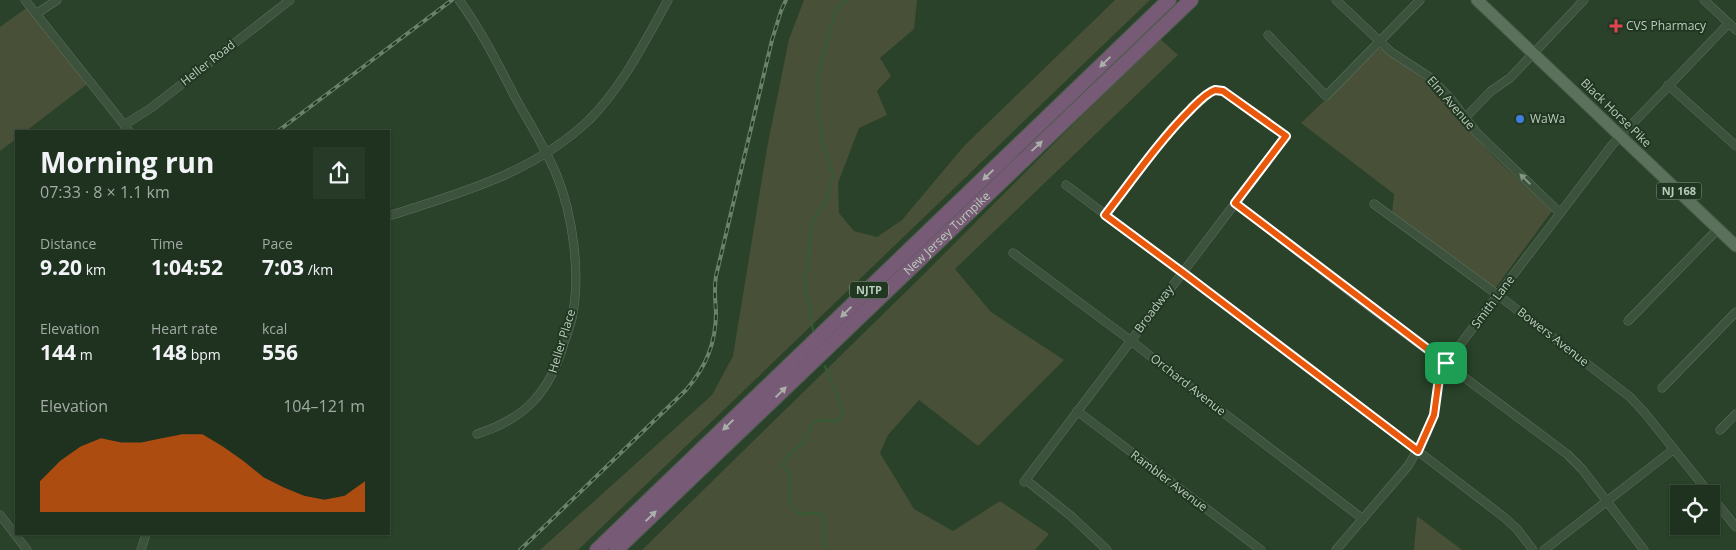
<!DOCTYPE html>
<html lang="en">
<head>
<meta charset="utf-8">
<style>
	:root { --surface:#1f321f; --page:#273a28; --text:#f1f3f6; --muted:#a1aaa4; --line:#3c4d3d; --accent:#ea580c }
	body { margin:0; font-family:"Open Sans",sans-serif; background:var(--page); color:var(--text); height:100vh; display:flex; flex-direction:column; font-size:19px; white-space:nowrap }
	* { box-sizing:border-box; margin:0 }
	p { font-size:16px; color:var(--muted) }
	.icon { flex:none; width:28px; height:28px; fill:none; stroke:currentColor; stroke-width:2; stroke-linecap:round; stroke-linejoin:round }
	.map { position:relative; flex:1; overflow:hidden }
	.details { position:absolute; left:15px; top:130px; width:375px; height:405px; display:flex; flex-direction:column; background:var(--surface); border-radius:0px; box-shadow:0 1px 4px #0004,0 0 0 1px var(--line) }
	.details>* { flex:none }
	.controls { position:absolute; left:1670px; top:485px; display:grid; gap:10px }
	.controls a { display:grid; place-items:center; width:50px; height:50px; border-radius:0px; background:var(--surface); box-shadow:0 1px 4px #0004,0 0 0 1px var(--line); font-size:25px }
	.pin { position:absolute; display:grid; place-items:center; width:42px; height:42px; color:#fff; margin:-21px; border-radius:10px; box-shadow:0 2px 8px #0006 }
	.round { display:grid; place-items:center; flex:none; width:52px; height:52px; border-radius:0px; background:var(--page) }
	.headline { display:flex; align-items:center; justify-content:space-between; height:85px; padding:0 25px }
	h1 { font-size:28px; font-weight:700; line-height:38px }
	.metrics { display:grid; grid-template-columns:repeat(3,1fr); gap:8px; height:85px; padding:5px 25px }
	.metrics div { display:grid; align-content:center }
	.metrics b { font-size:21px; font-weight:700 }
	.metrics small { font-size:14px; font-weight:400 }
	.metrics p { font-size:14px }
	.chart { height:140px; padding:10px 25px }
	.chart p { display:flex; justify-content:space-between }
	.chart svg { width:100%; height:90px; margin-top:5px; fill:var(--accent); opacity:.7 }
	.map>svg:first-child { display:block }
</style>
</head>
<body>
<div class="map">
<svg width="1736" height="550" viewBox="0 0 1736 550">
	<rect width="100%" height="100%" fill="#294229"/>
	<g fill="#485038">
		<path d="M804 0H917L914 29 880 58 891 76 877 91 887 115 859 128 838 183 839 213 854 231 877 237 902 220 964 146 1115 0H1150L578 550H540L712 395 733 356 767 148 789 39Z"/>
		<path d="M29 6 90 82 26 131H16V139L0 151V27Z"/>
		<path d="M1159 38 1178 55 955 269 991 312 1064 360 978 446 919 400 888 435 880 453 914 509 953 531 1000 501 1049 534 1035 550H642L924 274Z"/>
		<path d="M1380 48 1428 82 1466 127 1495 158 1552 211 1494 290 1392 214 1394 194 1301 123Z"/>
		<path d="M1417 516 1462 550H1414Z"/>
	</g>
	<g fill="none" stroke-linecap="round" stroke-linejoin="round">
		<g stroke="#355d35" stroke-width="2">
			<path d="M813 330 804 277 809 262V246L812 222 820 209 826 204 833 175 826 152 821 141 822 129 819 118V77L822 57 834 16 838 6 847 0"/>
			<path d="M825 366C828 376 843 404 842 412 842 417 839 420 835 421L819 420 811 424C809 429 808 435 805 440 799 450 785 454 783 465L790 474C791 486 786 502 796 512 803 519 819 506 824 519 826 523 823 529 824 534 824 539 825 545 826 550"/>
		</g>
		<defs>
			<g id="street">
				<path d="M25 0 129 131"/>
				<path d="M459 0C481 30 499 66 516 99 530 124 546 149 557 176 573 216 581 275 572 318 570 326 567 335 564 343 550 392 525 419 477 434"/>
				<path d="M1336 0 1391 52 1431 78 1450 98 1477 133 1560 213"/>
				<path d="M1704 0 1736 30"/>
				<path d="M36 14 57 0"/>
				<path d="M1268 35 1326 96 1420 0"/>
				<path d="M1668 85 1736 146"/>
				<path d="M1465 118 1491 91 1510 78 1584 0"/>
				<path d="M124 125 151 108 290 0"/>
				<path d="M1066 185 1302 362 1505 518 1517 529 1533 550"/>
				<path d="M1235 203 1363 302 1567 454 1582 469 1644 550"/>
				<path d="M1374 204 1498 295 1630 397 1644 412 1710 494"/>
				<path d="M389 216C462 192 532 174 589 120 623 86 645 41 668 0"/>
				<path d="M1013 253 1130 340 1191 388 1363 519"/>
				<path d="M1628 321 1718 229"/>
				<path d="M1662 388 1736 312"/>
				<path d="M1077 411 1261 550"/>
				<path d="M1720 430 1736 414"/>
				<path d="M1026 480 1071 516 1107 550"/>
				<path d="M1024 482 1286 136 1223 91 1215 90 1210 92 1171 129 1105 215"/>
				<path d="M1711 496 1736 527"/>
				<path d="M0 515 27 550"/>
				<path d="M141 550 146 534"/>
				<path d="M1336 550 1408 466 1427 433 1434 415 1440 371 1612 145 1729 23"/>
				<path d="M1544 550 1674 449"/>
			</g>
			<path id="primary" d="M1477 0 1736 246"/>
			<g id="highway">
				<path d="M597 550 1169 0"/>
				<path id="s1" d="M616 550 1191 0"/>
			</g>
		</defs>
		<use href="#street" stroke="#5e725f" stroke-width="9"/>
		<use href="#primary" stroke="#475b47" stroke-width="13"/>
		<use href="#highway" stroke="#475c48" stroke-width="16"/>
		<use href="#street" stroke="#3d523d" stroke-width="8"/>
		<use href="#primary" stroke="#5b715b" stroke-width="11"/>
		<use href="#highway" stroke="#775a76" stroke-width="14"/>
		<defs>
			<g id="rail">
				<path d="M278 131 452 0"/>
				<path d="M520 550 686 390C706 367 716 343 716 312 715 299 714 288 716 276L772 40 781 11 786 0"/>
			</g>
		</defs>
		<use href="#rail" stroke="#6a826b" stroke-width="4"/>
		<use href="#rail" stroke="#213722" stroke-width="2" stroke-dasharray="5.5" stroke-linecap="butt"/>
	</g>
	<defs><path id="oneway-solid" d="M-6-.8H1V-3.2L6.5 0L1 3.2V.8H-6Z" transform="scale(1.25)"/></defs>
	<g fill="#a9b0aa">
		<use href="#oneway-solid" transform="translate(1105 62) rotate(136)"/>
		<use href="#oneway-solid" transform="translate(1037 146) rotate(-43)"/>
		<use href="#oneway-solid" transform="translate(988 175) rotate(136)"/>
		<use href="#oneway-solid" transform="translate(846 312) rotate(136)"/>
		<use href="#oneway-solid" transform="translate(781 392) rotate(-44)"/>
		<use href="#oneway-solid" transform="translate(728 425) rotate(136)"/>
		<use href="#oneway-solid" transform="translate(651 516) rotate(-44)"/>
	</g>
	<use fill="#829582" href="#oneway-solid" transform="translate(1525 179) rotate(-136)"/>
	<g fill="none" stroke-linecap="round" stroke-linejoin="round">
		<defs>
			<path id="route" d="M1215 90 1223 91 1286 136 1235 203 1446 363 1440 371 1434 415 1418 451 1182 272 1105 215C1133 179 1159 141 1191 109 1198 102 1206 93 1215 90Z"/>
		</defs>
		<use href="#route" stroke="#fff" stroke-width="10"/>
		<use href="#route" stroke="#ea580c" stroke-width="6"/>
	</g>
	<path fill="#e0444e" stroke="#213722" stroke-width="2" d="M1613.5 18.5h5v5h5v5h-5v5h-5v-5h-5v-5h5z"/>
	<circle fill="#3f7fe0" stroke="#213722" stroke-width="2" cx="1520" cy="119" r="5"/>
	<g text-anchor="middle" stroke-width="4" stroke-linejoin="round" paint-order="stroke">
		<g fill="#213722" stroke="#8c9f8d" stroke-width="1">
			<rect x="1656.5" y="182.5" width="45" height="17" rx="4"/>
			<rect x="850" y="281.5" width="38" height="17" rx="4"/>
		</g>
		<g font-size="11" font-weight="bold" fill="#baccbb">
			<text x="1679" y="195">NJ 168</text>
			<text x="869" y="294">NJTP</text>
		</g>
		<g font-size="12" fill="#baccbb" stroke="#213722" text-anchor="start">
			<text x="1626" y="30">CVS Pharmacy</text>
			<text x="1530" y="123">WaWa</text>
		</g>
		<g font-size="12" fill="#baccbb" stroke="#213722">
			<text transform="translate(208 63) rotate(-38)" y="4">Heller Road</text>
			<text transform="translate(1451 103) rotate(49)" y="4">Elm Avenue</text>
			<text transform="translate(1616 113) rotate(44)" y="4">Black Horse Pike</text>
			<text dy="4" stroke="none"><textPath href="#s1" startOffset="458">New Jersey Turnpike</textPath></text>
			<text transform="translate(1493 302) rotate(-53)" y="4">Smith Lane</text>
			<text transform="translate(1154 309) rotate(-53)" y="4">Broadway</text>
			<text transform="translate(1553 337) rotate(38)" y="4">Bowers Avenue</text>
			<text transform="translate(562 341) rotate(-73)" y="4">Heller Place</text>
			<text transform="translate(1188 385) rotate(38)" y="4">Orchard Avenue</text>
			<text transform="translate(1169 481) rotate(37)" y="4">Rambler Avenue</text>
		</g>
	</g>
</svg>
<div class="controls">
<a><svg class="icon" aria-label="locate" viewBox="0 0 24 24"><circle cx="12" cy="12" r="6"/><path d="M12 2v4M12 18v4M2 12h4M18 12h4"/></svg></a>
</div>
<div class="pin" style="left:1446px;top:363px;background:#1e9e55"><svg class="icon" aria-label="arrive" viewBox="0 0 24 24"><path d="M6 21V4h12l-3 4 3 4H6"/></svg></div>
<section class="details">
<div class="headline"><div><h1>Morning run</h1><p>07:33 · 8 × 1.1 km</p></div><a class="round"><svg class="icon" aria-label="share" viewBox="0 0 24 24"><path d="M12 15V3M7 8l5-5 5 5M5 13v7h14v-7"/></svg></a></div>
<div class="metrics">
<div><p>Distance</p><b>9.20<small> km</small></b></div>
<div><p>Time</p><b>1:04:52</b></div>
<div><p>Pace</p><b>7:03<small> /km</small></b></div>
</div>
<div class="metrics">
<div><p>Elevation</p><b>144<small> m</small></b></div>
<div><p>Heart rate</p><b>148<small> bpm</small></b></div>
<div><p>kcal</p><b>556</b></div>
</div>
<div class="chart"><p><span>Elevation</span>104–121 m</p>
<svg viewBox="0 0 160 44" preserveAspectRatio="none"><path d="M0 44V29L10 19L20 12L30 8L40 10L50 10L60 8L70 6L80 6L90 12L100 19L110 27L120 32L130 36L140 38L150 36L160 29V44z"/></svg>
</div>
</section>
</div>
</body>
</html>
